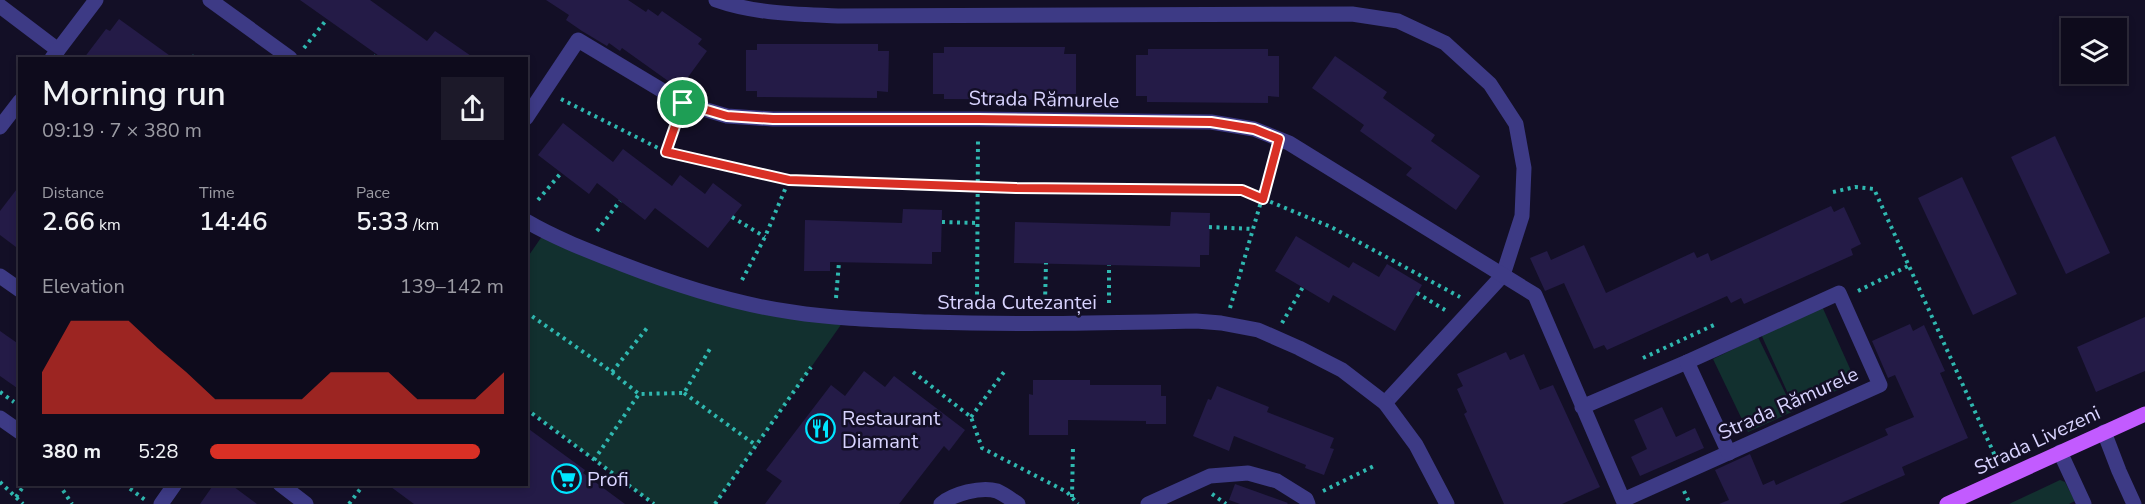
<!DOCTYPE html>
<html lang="en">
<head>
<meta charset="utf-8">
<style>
	:root { --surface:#0e0b1c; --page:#1c1929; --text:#f1f3f6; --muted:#9b9ba3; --line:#2e2b3b; --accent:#d93025 }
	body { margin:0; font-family:"Nunito Sans",sans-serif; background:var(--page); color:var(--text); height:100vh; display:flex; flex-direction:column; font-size:22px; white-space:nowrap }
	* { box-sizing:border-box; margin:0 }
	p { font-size:20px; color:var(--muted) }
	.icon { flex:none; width:33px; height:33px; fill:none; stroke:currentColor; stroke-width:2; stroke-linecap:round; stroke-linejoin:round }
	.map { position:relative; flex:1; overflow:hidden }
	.side { position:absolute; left:18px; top:57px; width:510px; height:429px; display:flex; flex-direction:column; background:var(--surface); border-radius:0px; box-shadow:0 3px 9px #0003,0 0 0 2px var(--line) }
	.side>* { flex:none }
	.fabs { position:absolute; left:2061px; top:18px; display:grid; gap:12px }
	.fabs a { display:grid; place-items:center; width:66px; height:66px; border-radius:0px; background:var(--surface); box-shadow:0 3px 9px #0003,0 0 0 2px var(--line); font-size:30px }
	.pin { position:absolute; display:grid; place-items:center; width:51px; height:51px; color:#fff; margin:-26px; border:3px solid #fff; border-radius:50%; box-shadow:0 2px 6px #0007 }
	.round { display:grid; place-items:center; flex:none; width:63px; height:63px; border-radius:0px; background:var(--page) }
	.summary { display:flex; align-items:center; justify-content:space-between; height:102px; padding:0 24px }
	h1 { font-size:33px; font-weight:600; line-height:45px }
	.metrics { display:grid; grid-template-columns:repeat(3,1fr); gap:9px; height:102px; padding:6px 24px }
	.metrics div { display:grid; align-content:center }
	.metrics b { font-size:26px; font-weight:600 }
	.metrics small { font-size:16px; font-weight:400 }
	.metrics p { font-size:16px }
	.chart { height:168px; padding:12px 24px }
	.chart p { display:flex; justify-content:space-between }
	.chart svg { width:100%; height:108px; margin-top:6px; fill:var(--accent); opacity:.7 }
	ul { padding:0 24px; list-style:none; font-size:20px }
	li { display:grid; grid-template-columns:96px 72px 1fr; align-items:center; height:45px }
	li i { height:15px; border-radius:8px; background:var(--accent) }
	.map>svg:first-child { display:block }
</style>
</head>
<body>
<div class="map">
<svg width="2145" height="504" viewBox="0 0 2145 504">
	<rect width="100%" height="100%" fill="#130f26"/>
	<g fill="#12302f">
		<path d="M545 232 669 282 845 319 715 504H654L527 409V258Z"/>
		<path d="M1821 304 1856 382 1795 409 1760 332Z"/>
		<path d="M1758 337 1794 411 1748 432 1713 359Z"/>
		<path d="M2060 480 2065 482 2075 501 2069 504H2009Z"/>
	</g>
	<g fill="#241b47">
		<path d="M300 0H370L427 41 435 31 474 58H382Z"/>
		<path d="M546 0H628L646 12 648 9 658 16 662 11 702 39 698 44 707 51 683 84 674 78 671 83 622 48 620 51 609 43 607 46 582 31 566 20 569 15Z"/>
		<path d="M119 19 173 58H84L106 29 110 31Z"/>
		<path d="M757 44H878V51H889L888 92 877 91V98L757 97V91H746V50H757Z"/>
		<path d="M944 47H1065L1064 54H1076V94H1064V100L944 99V94H933V53H944Z"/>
		<path d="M1148 49H1268V56H1279V97L1268 96V103L1147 102V96H1136V55H1148Z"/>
		<path d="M1335 56 1387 92 1383 98 1435 135 1431 141 1480 176 1456 210 1406 175 1412 168 1360 131 1364 125 1312 88Z"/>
		<path d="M563 123 613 162 623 149 672 186 680 175 705 194 713 183 742 205 708 248 655 208 645 220 597 183 589 194 538 155Z"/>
		<path d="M2055 136 2110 253 2066 274 2011 157Z"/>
		<path d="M1962 177 2017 294 1973 315 1918 198Z"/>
		<path d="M20 185V250L0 235V211Z"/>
		<path d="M1831 206 1834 212 1844 207 1861 244 1851 249 1853 255 1744 304 1741 298 1731 303 1727 296 1607 350 1604 345 1594 349 1564 283 1545 291 1530 258 1547 251 1551 260 1584 245 1606 293 1694 252 1697 258 1708 253 1711 261Z"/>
		<path d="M903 209 942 210 941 252H932V264L830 262V271H804L805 220 902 223Z"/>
		<path d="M1171 212 1210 213 1209 255H1200V267L1014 263 1015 222 1170 226Z"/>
		<path d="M1296 236 1349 268 1353 262 1379 277 1387 264 1422 285 1395 331 1333 295 1329 303 1275 271Z"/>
		<path d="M2145 317V371L2096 392 2077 347Z"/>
		<path d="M1910 324 1913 331 1924 325 1945 371 1940 373 1968 438 1902 467 1905 475 1839 504H1719L1729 500 1715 470 1750 454 1763 485 1774 480 1776 485 1888 435 1885 429 1914 417 1895 375 1888 378 1872 341Z"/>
		<path d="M0 331 20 345V390L0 376Z"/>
		<path d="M1506 352 1510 360 1524 354 1540 390 1553 385 1600 487 1562 504H1504L1464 414 1467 412 1457 389 1463 386 1457 374Z"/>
		<path d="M864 371 885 387 894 376 965 430 949 451 944 446 899 504H765L782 481 766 470 831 385 845 396Z"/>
		<path d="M1033 380H1090V385H1161V396H1166V424H1146V421L1068 420V435H1029V394L1033 395Z"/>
		<path d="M1217 386 1269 407 1267 412 1334 438 1330 448 1334 449 1324 475 1305 468 1306 465 1234 436 1229 451 1193 436 1208 399 1211 400Z"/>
		<path d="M1662 407 1676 437 1695 428 1704 448 1640 476 1631 457 1647 449 1634 420Z"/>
		<path d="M526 427 585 470 583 473 625 504H414L387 484H526Z"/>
		<path d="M214 484H230L257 504H200Z"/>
		<path d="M1235 484 1288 503 1287 504H1240L1229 500Z"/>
	</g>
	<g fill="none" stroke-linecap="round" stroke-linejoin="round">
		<g stroke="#2fb8b0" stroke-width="4" stroke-dasharray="3 4.5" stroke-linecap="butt">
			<path d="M304 48 327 19"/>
			<path d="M193 58 196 53"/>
			<path d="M374 58 377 55"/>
			<path d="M561 99 666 152 789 180 1016 188 1242 190 1331 227 1460 297"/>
			<path d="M666 152 677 120"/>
			<path d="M1833 192 1855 187 1874 189 1996 458"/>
			<path d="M538 200 561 173"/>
			<path d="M732 217 765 237"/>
			<path d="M942 222 978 223"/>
			<path d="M1209 227 1254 229"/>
			<path d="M597 231 620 201"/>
			<path d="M742 280 765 237 789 180"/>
			<path d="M1858 291 1908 266"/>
			<path d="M1417 293 1445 310"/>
			<path d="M836 298 839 262"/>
			<path d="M977 302 978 138"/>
			<path d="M1045 302 1046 263"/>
			<path d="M1109 303V265"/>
			<path d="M1230 308 1274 157"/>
			<path d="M526 312 605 367 639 394"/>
			<path d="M1282 323 1303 287"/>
			<path d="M1643 358 1716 324"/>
			<path d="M612 372 647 328"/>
			<path d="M913 372 971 417 982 448 1067 492 1078 504"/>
			<path d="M0 392 14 402"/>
			<path d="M684 393 757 446"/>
			<path d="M526 409 654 504"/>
			<path d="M971 417 1004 372"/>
			<path d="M594 460 639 394 684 393 711 347"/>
			<path d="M0 482 23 504"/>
			<path d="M59 484 72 504"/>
			<path d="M124 484 145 500"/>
			<path d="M1323 491 1374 466"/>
			<path d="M1684 491 1690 504"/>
			<path d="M1212 494 1226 504"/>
			<path d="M16 497 25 484"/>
			<path d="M1072 497 1073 446"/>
			<path d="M349 504 364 484"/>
			<path d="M715 504 811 367"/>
		</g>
		<g stroke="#3d3a85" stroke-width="15">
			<path d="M210 0 290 58"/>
			<path d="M716 0C755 14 798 14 838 16L1352 14 1398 21 1445 43 1490 84 1516 124 1524 168 1522 216 1503 275 1385 403"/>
			<path d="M0 6 58 50"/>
			<path d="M52 58 96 0"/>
			<path d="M526 118 578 40 683 103 727 116 773 119H978L1211 122 1254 129 1289 143 1535 295 1623 500 1880 385 1839 293 1687 362 1582 407"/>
			<path d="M0 127 20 101"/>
			<path d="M526 221C557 239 589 251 622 264 676 285 734 304 792 312 837 319 882 320 928 322 1018 325 1107 323 1196 321L1221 323 1258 330 1299 348 1342 370 1385 403 1416 445 1447 504"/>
			<path d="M0 276 20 290"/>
			<path d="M1687 362 1729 453"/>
			<path d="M0 418 20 432"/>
			<path d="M2104 432 2119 471 2134 504"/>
			<path d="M2060 452 2084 504"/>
			<path d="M280 484 306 504"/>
			<path d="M161 504 175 484"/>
			<path d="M941 504C953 494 981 486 997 491 1004 494 1012 500 1018 504"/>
			<path d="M1148 504 1210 476 1248 473 1277 481 1306 499 1308 504"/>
		</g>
		<path stroke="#c25bff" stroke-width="15" d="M1947 504 2145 414"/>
	</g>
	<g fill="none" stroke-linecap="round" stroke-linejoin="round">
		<defs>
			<path id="route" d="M683 103 727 116 773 119H978L1211 122 1254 129 1279 139 1263 199 1242 190 1016 188 789 180 666 152Z"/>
		</defs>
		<use href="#route" stroke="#fff" stroke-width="12"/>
		<use href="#route" stroke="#d93025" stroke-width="8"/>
	</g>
	<defs>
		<symbol id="restaurant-ring" viewBox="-11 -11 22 22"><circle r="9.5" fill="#130f26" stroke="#00e5ff" stroke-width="1.5"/><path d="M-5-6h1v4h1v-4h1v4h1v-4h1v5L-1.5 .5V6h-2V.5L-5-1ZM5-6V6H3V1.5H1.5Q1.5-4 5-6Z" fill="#00e5ff"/></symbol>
		<symbol id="supermarket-ring" viewBox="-11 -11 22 22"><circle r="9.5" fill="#130f26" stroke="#00e5ff" stroke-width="1.5"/><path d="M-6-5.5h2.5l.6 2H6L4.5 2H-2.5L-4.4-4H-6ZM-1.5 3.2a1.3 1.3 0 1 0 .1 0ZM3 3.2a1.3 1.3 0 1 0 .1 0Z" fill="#00e5ff"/></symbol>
	</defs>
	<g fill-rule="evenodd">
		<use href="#restaurant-ring" x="804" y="412" width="33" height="33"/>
		<use href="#supermarket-ring" x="550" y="462" width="33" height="33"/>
	</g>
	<g text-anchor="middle" stroke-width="5" stroke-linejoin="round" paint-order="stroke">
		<g font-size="20" fill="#d9d4ff" stroke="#130f26">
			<text transform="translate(1044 99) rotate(1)" y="7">Strada Rămurele</text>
			<text x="1017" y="309">Strada Cutezanței</text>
			<text transform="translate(1788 403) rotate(-24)" y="7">Strada Rămurele</text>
			<text transform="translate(2037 440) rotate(-25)" y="7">Strada Livezeni</text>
		</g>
		<g font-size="20" fill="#d9d4ff" stroke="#130f26" text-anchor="start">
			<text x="842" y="425">Restaurant<tspan x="842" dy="23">Diamant</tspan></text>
			<text x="587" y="486">Profi</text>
		</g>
	</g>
</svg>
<div class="fabs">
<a><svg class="icon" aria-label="layers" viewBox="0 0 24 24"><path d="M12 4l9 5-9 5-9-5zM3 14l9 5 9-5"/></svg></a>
</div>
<div class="pin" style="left:683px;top:103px;background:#1e9e55"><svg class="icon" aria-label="arrive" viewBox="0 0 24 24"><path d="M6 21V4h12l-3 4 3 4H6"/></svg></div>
<section class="side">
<div class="summary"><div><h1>Morning run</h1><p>09:19 · 7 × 380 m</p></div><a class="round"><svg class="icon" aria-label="share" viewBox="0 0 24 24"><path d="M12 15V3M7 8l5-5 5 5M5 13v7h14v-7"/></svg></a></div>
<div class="metrics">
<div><p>Distance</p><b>2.66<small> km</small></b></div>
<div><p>Time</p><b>14:46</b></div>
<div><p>Pace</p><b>5:33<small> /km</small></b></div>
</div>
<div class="chart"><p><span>Elevation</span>139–142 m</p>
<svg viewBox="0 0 160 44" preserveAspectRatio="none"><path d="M0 44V27L10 6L20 6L30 6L40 17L50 27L60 38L70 38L80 38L90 38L100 27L110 27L120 27L130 38L140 38L150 38L160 27V44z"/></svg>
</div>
<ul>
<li><b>380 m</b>5:28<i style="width:92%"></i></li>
</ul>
</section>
</div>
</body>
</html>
